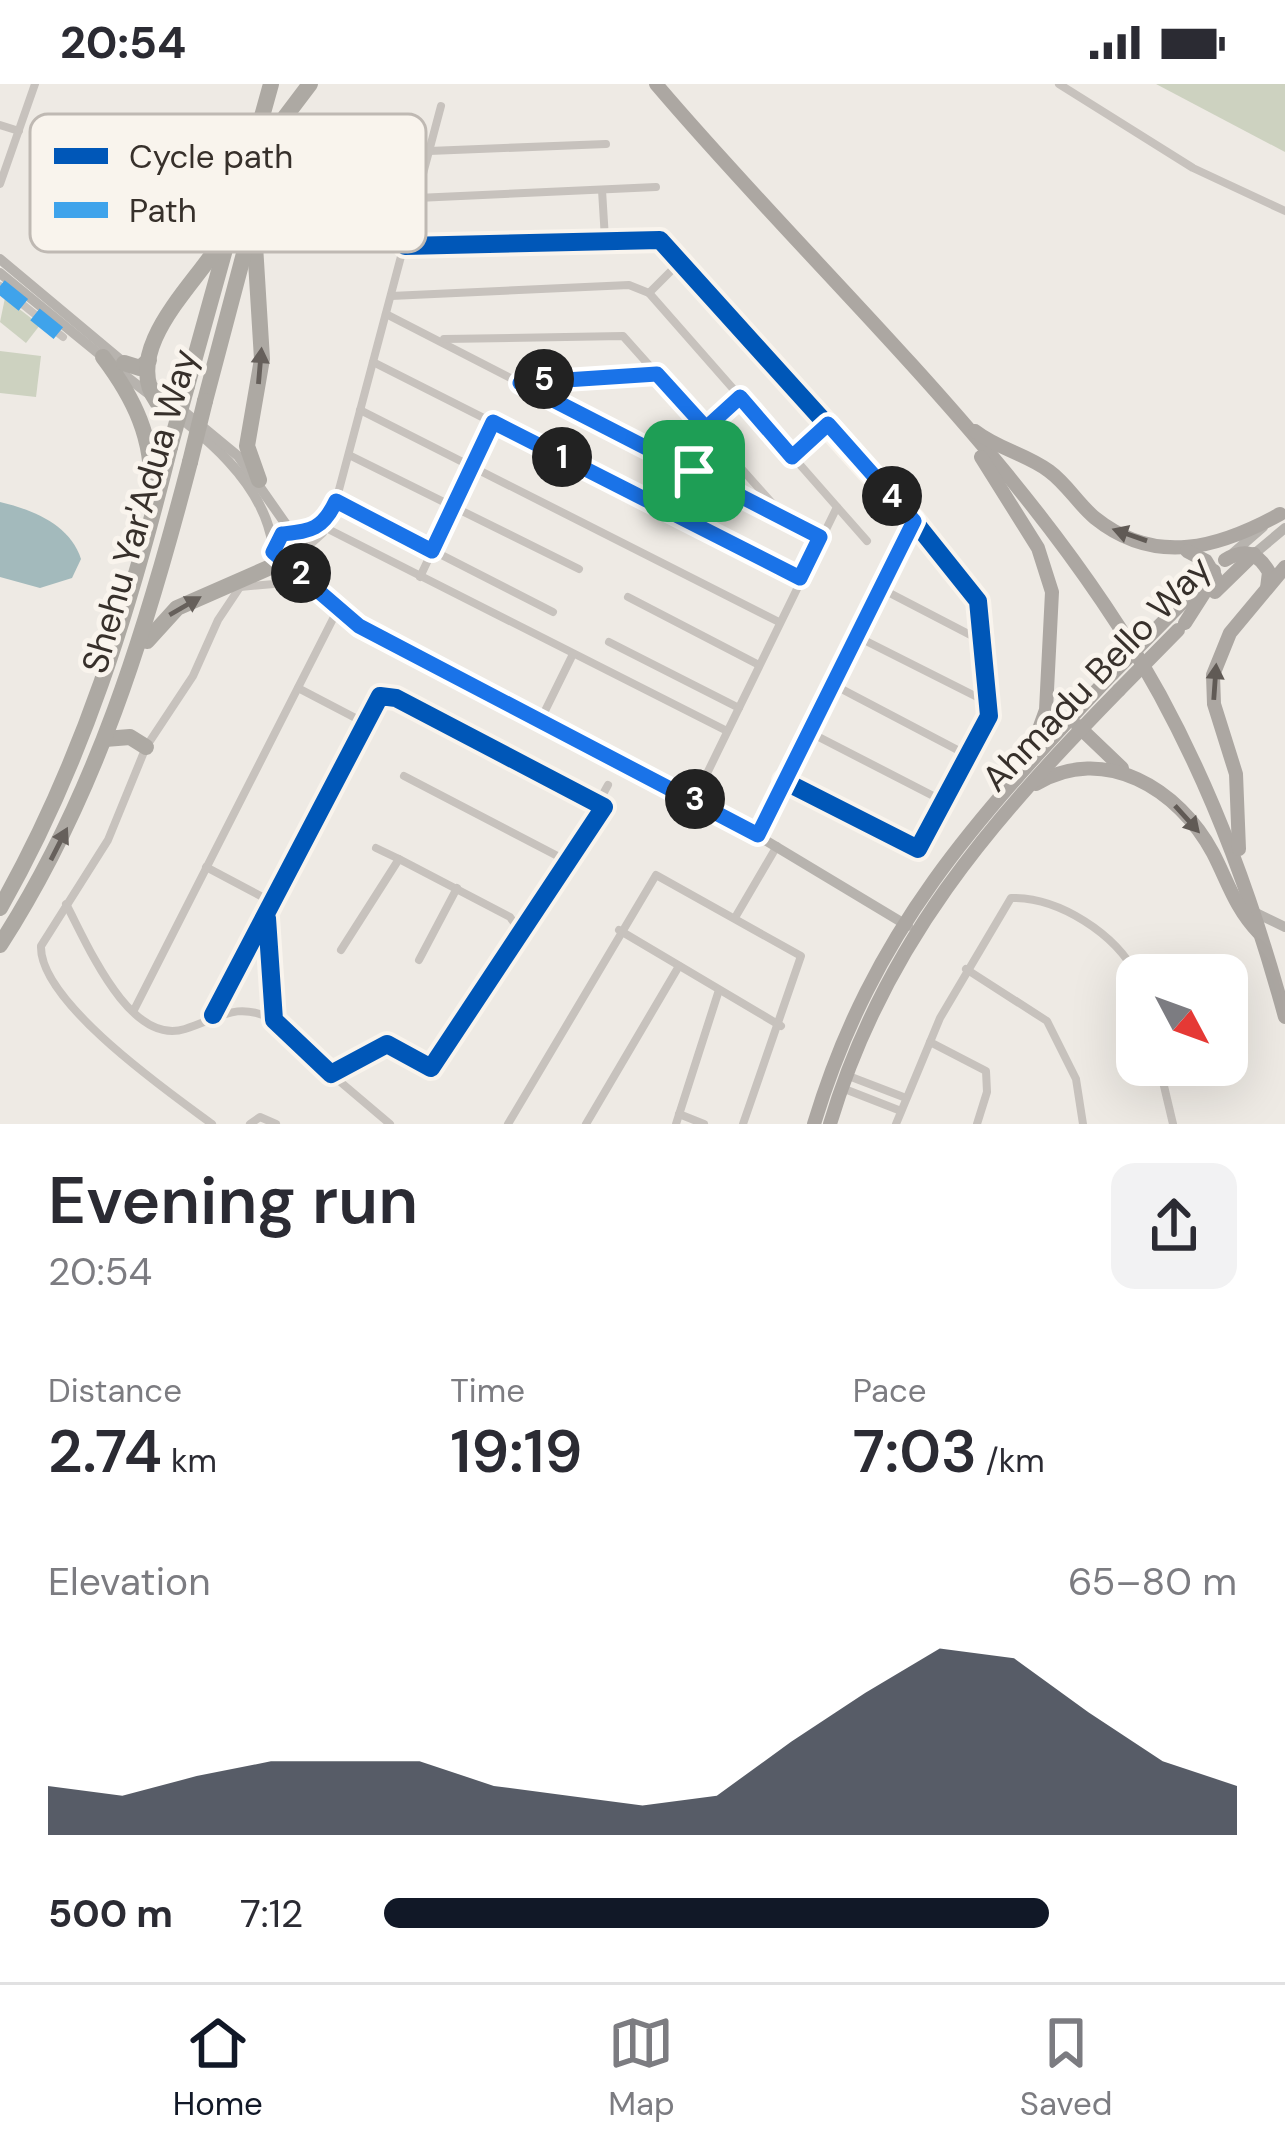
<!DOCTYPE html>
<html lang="en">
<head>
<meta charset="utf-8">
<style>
	:root { --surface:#fff; --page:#f2f2f3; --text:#2b2b33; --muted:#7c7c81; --line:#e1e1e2; --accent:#111827 }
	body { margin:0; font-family:"DM Sans",sans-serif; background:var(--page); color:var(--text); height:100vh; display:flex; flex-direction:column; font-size:45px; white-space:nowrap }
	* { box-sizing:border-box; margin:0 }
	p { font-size:39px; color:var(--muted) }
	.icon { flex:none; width:66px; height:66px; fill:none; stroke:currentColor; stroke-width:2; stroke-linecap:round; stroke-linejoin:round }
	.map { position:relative; height:1040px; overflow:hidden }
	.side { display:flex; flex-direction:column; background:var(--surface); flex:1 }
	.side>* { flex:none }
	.needle { width:78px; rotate:131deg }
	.buttons { position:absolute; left:1116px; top:870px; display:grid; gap:24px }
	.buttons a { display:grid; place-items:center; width:132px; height:132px; border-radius:24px; background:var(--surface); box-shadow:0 12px 48px #0002; font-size:60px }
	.pin { position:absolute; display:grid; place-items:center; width:102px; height:102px; color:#fff; margin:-51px; border-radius:24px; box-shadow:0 6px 18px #0006 }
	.km { position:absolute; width:60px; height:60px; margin:-30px; border-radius:50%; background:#222; color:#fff; font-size:33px; line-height:60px; text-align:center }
	.round { display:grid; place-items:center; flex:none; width:126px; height:126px; border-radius:24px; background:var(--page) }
	.overview { display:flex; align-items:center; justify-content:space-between; height:204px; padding:0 48px }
	h1 { font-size:66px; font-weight:600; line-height:90px }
	.stats { display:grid; grid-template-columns:repeat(3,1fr); gap:18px; height:204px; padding:12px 48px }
	.stats div { display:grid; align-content:center }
	.stats b { font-size:60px; font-weight:600 }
	.stats small { font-size:33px; font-weight:400 }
	.stats p { font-size:33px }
	.chart { height:336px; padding:24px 48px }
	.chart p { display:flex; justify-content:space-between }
	.chart svg { width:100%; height:216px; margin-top:12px; fill:var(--accent); opacity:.7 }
	ul { padding:0 48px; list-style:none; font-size:39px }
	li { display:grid; grid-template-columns:192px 144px 1fr; align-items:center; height:90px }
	li i { height:30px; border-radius:15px; background:var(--accent) }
	.status { display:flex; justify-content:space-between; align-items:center; height:84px; padding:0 60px; background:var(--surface); direction:ltr }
	.status svg { height:33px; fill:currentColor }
	.dock { display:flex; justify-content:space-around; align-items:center; height:168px; border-top:3px solid var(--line); background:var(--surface); font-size:33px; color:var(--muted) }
	.dock a { display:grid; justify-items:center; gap:6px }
	.dock .current { color:var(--accent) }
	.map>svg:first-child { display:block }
</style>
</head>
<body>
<div class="status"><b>20:54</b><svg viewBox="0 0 49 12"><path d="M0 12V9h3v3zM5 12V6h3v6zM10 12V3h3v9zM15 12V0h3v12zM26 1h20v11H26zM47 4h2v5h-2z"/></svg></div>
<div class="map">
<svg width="1285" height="1040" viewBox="0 0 1285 1040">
	<rect width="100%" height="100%" fill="#eeeae4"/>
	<g fill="#cdd2c0">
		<path d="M1156 0H1285V68Z"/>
		<path d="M5 214 40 241 26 259 0 238Z"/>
		<path d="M0 267 41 272 36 313 0 309Z"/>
	</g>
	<path fill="#a3babc" d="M0 418C34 426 70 441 81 475L72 494 40 504 0 493Z"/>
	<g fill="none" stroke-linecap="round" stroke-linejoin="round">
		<g stroke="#c7c2bd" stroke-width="8">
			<path d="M1059 0 1193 84 1285 127"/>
			<path d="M0 41 19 47"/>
			<path d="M429 67 606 60"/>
			<path d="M0 100 35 0"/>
			<path d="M602 106 605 155"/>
			<path d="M417 114 656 103"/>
			<path d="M405 162 660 156 914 437 978 517 989 632 918 765 784 697"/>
			<path d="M0 202 63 253"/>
			<path d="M649 209 867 457"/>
			<path d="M391 212 629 201 649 209 681 177"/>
			<path d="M386 230 820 453"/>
			<path d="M444 255 623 252 781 429"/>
			<path d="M373 278 800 494"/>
			<path d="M521 299 656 290"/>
			<path d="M360 326 779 538"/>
			<path d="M706 344 740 313"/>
			<path d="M349 371 579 485"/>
			<path d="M792 372 828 340"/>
			<path d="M336 417 553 528"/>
			<path d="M326 444 727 647"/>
			<path d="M298 452 328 432"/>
			<path d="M303 467 323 449 336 417 441 22"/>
			<path d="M420 493 493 338"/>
			<path d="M240 503 285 499 301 491"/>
			<path d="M880 504 982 557"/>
			<path d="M628 513 759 581"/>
			<path d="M856 552 989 619"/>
			<path d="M609 558 739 624"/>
			<path d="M832 600 969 672"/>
			<path d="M298 604 365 639"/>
			<path d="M541 635 573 570"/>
			<path d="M809 648 945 718"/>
			<path d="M404 692 569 778"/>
			<path d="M695 714 837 423"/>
			<path d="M598 719 608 701"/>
			<path d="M758 751 914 437"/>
			<path d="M376 764 399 775"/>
			<path d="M206 783 274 819"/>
			<path d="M66 820C86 857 129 963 185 945 220 934 236 917 272 935"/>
			<path d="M736 832 777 762"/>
			<path d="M619 846 781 942"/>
			<path d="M341 866 399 775 510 833 522 850"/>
			<path d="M419 876 457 804"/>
			<path d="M966 885 1047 937 1076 995 1083 1040"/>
			<path d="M134 926 337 527"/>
			<path d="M213 931 380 612 396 614 604 723 431 984 387 960 331 990 274 936 267 834"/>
			<path d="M930 958 986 987 987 1008 977 1040"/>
			<path d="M1159 981 1173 1040"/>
			<path d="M331 990 390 1040"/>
			<path d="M846 991 906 1014"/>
			<path d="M842 1004 901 1027"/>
			<path d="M679 1030 704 1040"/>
			<path d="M212 1040C170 1009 39 918 41 862L108 756 146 663 193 592 218 536 242 500"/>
			<path d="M250 1040 260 1033 276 1040"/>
			<path d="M508 1040 656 791 801 872 743 1040"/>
			<path d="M586 1040 679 882"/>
			<path d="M676 1040 719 906"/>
			<path d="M896 1040 940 934 1011 814C1059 813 1116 850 1137 892"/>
		</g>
		<g stroke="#b7b3ae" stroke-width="10">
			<path d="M0 175 128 282"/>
			<path d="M0 189 104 274"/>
			<path d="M118 286C177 334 261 382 273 462"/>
			<path d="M152 301 238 372 292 449"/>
			<circle cx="288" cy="464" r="15"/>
			<path d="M1232 470 1263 443"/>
			<path d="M1254 470 1285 444"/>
			<path d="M286 479 359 543 695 714 908 842"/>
			<path d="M1256 829 1285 843"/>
		</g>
		<g stroke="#aca7a2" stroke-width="14">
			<path d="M656 0C825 199 1032 380 1160 611 1216 714 1254 820 1285 933"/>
			<path d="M975 347C998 365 1026 370 1049 387 1067 400 1078 420 1095 434 1156 483 1220 463 1280 430"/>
			<path d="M981 373 1038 464 1052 508 1046 626 1030 670"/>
			<path d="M1225 476C1245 464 1257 468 1269 488L1267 504"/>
			<path d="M1215 508 1254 470"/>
			<path d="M1170 531 1214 487"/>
			<path d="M1185 539 1215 492 1206 477 1187 467"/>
			<path d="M1078 642 1122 684"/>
			<path d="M1036 700C1104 659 1179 705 1213 769 1228 798 1235 824 1259 849"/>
			<path d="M1239 765 1236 690 1214 620 1213 591 1230 549 1285 483"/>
			<path d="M814 1040C873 845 976 735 1112 590"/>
			<path d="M830 1040C884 859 990 738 1119 606"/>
		</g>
		<g stroke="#ada9a3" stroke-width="16">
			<path d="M255 161 262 275 247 362 259 396"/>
			<path d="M103 273C134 314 154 355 151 407"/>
			<path d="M124 279 140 284 149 276"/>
			<path d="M187 302 271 0"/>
			<path d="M205 317 270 71 285 33 310 0"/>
			<path d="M157 318C121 267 193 202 218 162"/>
			<path d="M147 557 177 524 282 478"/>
			<path d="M105 655 130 653 146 663"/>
			<path d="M0 824C83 678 130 524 170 363"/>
			<path d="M0 861C96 712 146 547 190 378"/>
		</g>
		<g stroke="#aca7a2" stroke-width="14">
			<path d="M1112 590 1170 531"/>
			<path d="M1119 606 1178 546"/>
		</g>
		<g stroke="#ada9a3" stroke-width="16">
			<path d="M170 363 187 302"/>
			<path d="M190 378 205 317"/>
		</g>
		<path stroke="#3fa3eb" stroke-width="15" stroke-dasharray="30 15" stroke-linecap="butt" d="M0 202 63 253"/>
		<defs>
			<g id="cycleway">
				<path d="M405 162 660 156 914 437 978 517 989 632 918 765 784 697"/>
				<path d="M213 931 380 612 396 614 604 723 431 984 387 960 331 990 274 936 267 834"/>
			</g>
		</defs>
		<use href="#cycleway" stroke="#f9f4ed" stroke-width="26"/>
		<use href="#cycleway" stroke="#0057b8" stroke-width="18"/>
	</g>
	<defs><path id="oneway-solid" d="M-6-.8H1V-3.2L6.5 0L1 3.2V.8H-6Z" transform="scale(3)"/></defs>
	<g fill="#66605b">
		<use href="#oneway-solid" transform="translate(260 282) rotate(-85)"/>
		<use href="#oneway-solid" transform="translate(185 522) rotate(-30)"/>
		<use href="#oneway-solid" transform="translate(59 760) rotate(-63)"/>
	</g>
	<g fill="#605a55">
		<use href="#oneway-solid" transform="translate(1130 451) rotate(-161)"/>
		<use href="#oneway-solid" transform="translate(1215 598) rotate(-86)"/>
		<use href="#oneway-solid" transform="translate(1187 735) rotate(48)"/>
	</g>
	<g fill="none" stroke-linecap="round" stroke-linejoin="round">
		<defs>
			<path id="route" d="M657 290 706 344 740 313 792 373 828 340 914 437 758 751 359 542 273 468 282 450C309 447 322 447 336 417L432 467 493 338 800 494 820 453 520 299Z"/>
		</defs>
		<use href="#route" stroke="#fff" stroke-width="24"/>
		<use href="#route" stroke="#1a73e8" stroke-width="15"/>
	</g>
	<g text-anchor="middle" stroke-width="10" stroke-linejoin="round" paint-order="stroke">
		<g font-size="36" fill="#37302b" stroke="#f9f4ed">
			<text transform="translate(139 427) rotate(-74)" y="13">Shehu Yar'Adua Way</text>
			<text transform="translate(1096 589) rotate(-46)" y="13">Ahmadu Bello Way</text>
		</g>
	</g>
	<rect x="30" y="30" width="396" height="138" rx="18" fill="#f9f4ed" stroke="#bfb9b3" stroke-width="3"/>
	<rect x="54" y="64" width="54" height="16" fill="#0057b8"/>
	<rect x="54" y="118" width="54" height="16" fill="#3fa3eb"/>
	<g font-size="33" fill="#37302b">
		<text x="129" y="84">Cycle path</text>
		<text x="129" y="138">Path</text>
	</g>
</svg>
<div class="buttons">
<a><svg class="needle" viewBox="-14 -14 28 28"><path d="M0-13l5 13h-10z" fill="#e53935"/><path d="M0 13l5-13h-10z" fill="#7c7c81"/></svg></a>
</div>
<div class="pin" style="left:694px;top:387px;background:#1e9e55"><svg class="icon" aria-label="arrive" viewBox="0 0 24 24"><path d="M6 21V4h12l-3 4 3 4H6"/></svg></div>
<b class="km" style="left:562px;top:373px">1</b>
<b class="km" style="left:301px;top:489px">2</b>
<b class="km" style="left:695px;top:715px">3</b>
<b class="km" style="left:892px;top:412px">4</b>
<b class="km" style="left:544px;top:295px">5</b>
</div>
<section class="side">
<div class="overview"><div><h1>Evening run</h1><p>20:54</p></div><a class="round"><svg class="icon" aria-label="share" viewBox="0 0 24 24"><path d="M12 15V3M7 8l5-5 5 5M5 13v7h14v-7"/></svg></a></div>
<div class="stats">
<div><p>Distance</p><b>2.74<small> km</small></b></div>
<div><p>Time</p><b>19:19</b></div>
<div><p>Pace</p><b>7:03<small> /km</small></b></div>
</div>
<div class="chart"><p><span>Elevation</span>65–80 m</p>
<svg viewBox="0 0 160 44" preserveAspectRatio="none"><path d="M0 44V34L10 36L20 32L30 29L40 29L50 29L60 34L70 36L80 38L90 36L100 25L110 15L120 6L130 8L140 19L150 29L160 34V44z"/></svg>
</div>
<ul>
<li><b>500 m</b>7:12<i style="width:78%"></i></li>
</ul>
</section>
<nav class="dock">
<a class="current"><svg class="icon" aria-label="home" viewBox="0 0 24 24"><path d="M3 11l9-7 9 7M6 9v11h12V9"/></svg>Home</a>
<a><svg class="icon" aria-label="map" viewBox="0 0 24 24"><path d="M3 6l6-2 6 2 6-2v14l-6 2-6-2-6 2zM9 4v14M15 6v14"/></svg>Map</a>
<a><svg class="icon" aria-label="saved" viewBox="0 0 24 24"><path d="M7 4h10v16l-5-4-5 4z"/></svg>Saved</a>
</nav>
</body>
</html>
